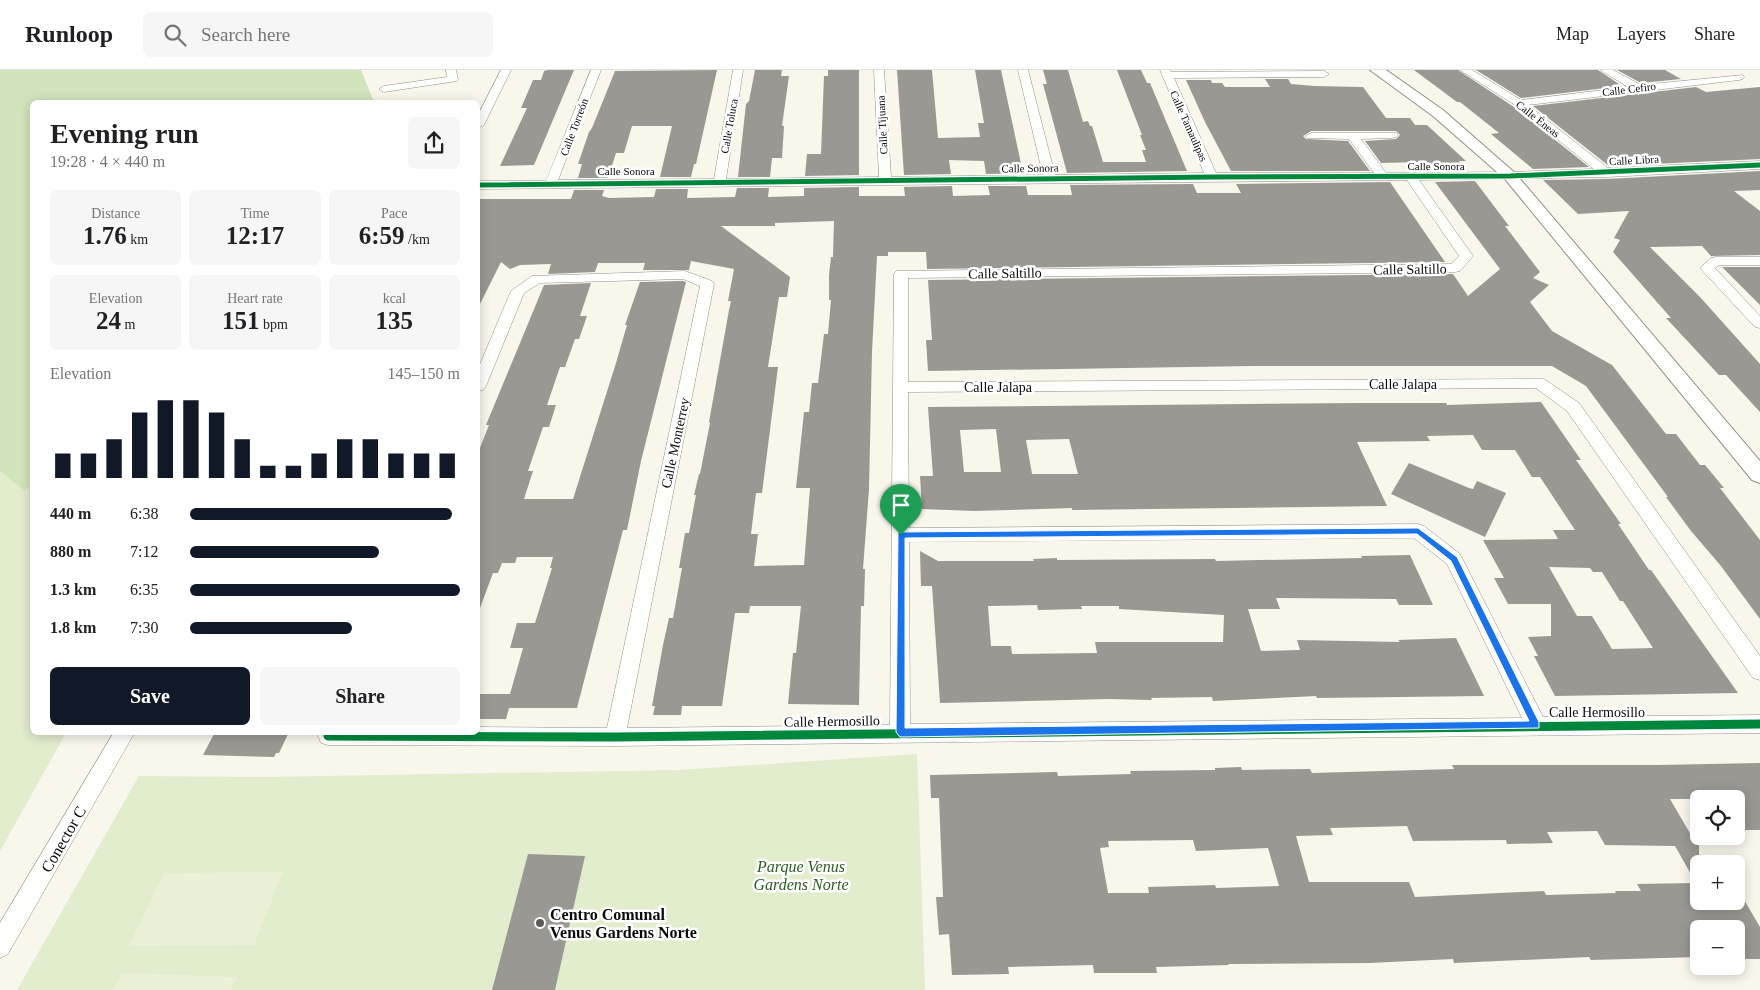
<!DOCTYPE html>
<html lang="en">
<head>
<meta charset="utf-8">
<style>
	:root { --surface:#fff; --page:#f6f6f6; --text:#202124; --muted:#757577; --line:#e0e0e0; --accent:#111827 }
	body { margin:0; font-family:Georgia,serif; background:var(--page); color:var(--text); height:100vh; display:flex; flex-direction:column; font-size:19px; white-space:nowrap }
	* { box-sizing:border-box; margin:0 }
	p { font-size:16px; color:var(--muted) }
	.icon { flex:none; width:28px; height:28px; fill:none; stroke:currentColor; stroke-width:2; stroke-linecap:round; stroke-linejoin:round }
	.map { position:relative; flex:1; overflow:hidden }
	.drawer { position:absolute; left:30px; top:30px; width:450px; height:635px; display:flex; flex-direction:column; background:var(--surface); border-radius:8px; box-shadow:0 2px 12px #0003 }
	.drawer>* { flex:none }
	.controls { position:absolute; left:1690px; top:720px; display:grid; gap:10px }
	.controls a { display:grid; place-items:center; width:55px; height:55px; border-radius:8px; background:var(--surface); box-shadow:0 2px 12px #0003; font-size:25px }
	.pin { position:absolute; display:grid; place-items:center; width:42px; height:42px; color:#fff; margin:-51px -21px; border-radius:50% 50% 50% 0; rotate:-45deg; box-shadow:0 0 5px #0007 }
	.pin .icon { rotate:45deg }
	.round { display:grid; place-items:center; flex:none; width:52px; height:52px; border-radius:8px; background:var(--page) }
	.summary { display:flex; align-items:center; justify-content:space-between; height:85px; padding:0 20px }
	h1 { font-size:28px; font-weight:600; line-height:38px }
	.figures { display:grid; grid-template-columns:repeat(3,1fr); gap:8px; height:85px; padding:5px 20px }
	.figures div { display:grid; align-content:center; border-radius:8px; background:var(--page); text-align:center }
	.figures b { font-size:25px; font-weight:600 }
	.figures small { font-size:14px; font-weight:400 }
	.figures p { font-size:14px }
	.chart { height:140px; padding:10px 20px }
	.chart p { display:flex; justify-content:space-between }
	.chart svg { width:100%; height:90px; margin-top:5px; stroke:var(--accent); stroke-width:6 }
	.button { display:flex; gap:10px; margin-top:auto; padding:10px 20px }
	.button a { flex:1; height:58px; border-radius:8px; background:var(--accent); color:#fff; font-size:20px; font-weight:600; line-height:58px; text-align:center }
	.button a+a { background:var(--page); color:var(--text) }
	ul { padding:0 20px; list-style:none; font-size:16px }
	li { display:grid; grid-template-columns:80px 60px 1fr; align-items:center; height:38px }
	li i { height:12px; border-radius:6px; background:var(--accent) }
	header { display:flex; align-items:center; gap:30px; box-sizing:border-box; height:70px; padding:0 25px; background:var(--surface); border-bottom:1px solid var(--line) }
	header strong { font-size:24px }
	nav { display:flex; gap:28px; margin-inline-start:auto; font-size:18px }
	.search { width:350px; height:45px; background:var(--page); display:flex; align-items:center; gap:12px; box-sizing:border-box; padding:0 18px; border-radius:8px; color:var(--muted); font-size:19px }
	.map>svg:first-child { display:block }
</style>
</head>
<body>
<header>
<strong>Runloop</strong>
<div class="search"><svg class="icon" aria-label="search" viewBox="0 0 24 24"><circle cx="10" cy="10" r="6"/><path d="M15 15l6 6"/></svg>Search here</div>
<nav><a>Map</a><a>Layers</a><a>Share</a></nav>
</header>
<div class="map">
<svg width="1760" height="920" viewBox="0 0 1760 920">
	<rect width="100%" height="100%" fill="#f9f6ec"/>
	<g fill="#e1edcd">
		<path d="M0 0 32 32V662L66 663 0 781Z"/>
		<path d="M917 684 925 920H17L139 706 267 707 679 700Z"/>
	</g>
	<path fill="#d1e4bc" d="M0 0H361L374 32H32V416L24 420 0 401Z"/>
	<g fill="#ebf1d7">
		<path d="M283 802 254 875 129 876 164 803Z"/>
		<path d="M122 903 237 907 231 920H113Z"/>
	</g>
	<g fill="#9a9893" fill-rule="evenodd">
		<path d="M548 0H574L534 95 500 96 527 38H521L533 10H541L544 1Z"/>
		<path d="M717 0 696 94H694L691 107H660L672 56H632L624 83H616L608 108H578L582 94H578L589 62 592 58 615 1Z"/>
		<path d="M755 0H782L781 6H789L782 56H784L782 88H772L770 107H738L746 34 749 31Z"/>
		<path d="M828 0H859V105L805 106 807 84H821L824 6H828Z"/>
		<path d="M897 0H932L938 68 980 67 978 53H984L975 0H1001L1023 103 986 104 984 91 949 90 951 104 904 105Z"/>
		<path d="M1043 0H1068L1083 52 1088 51 1090 56H1092L1103 92H1146L1142 80H1146L1140 65H1142L1117 0H1141L1147 13H1150L1187 101 1067 103 1043 14H1047Z"/>
		<path d="M1414 0H1458L1514 37 1589 97 1533 99 1491 64 1499 63 1460 32H1457Z"/>
		<path d="M1476 0H1598L1622 16 1521 28Z"/>
		<path d="M1617 0H1665L1681 9 1641 13Z"/>
		<path d="M1265 9H1288L1291 14 1314 16 1363 17 1386 48H1410L1415 55H1427L1466 91H1459L1466 100 1427 101 1421 92 1381 93 1365 71 1396 69 1400 65 1396 61H1311L1303 66 1306 69 1348 71 1370 101H1231L1205 52 1186 10H1211L1212 13H1222L1225 17H1270Z"/>
		<path d="M1696 17 1706 22 1760 17V89L1609 96 1533 36Z"/>
		<path d="M1760 101V120L1734 121 1760 141V185L1711 186 1702 176 1650 177 1700 227 1760 294V342L1726 305H1719L1666 248H1671L1613 182 1620 170 1614 168 1629 141 1578 144 1543 110 1607 109Z"/>
		<path d="M1475 111 1509 156H1505L1540 202 1533 208 1549 215 1530 232 1552 261 1612 295 1666 364H1676L1700 395H1705L1724 418H1720L1760 470V549L1721 496 1691 461 1666 427H1668L1586 316 1552 296H1252L928 301 926 270H932L928 210 1453 204 1468 226 1500 199 1435 112Z"/>
		<path d="M1390 112 1445 192 927 199 926 182H888V186H877L872 282 869 419 863 499H865L864 536H861L859 635 788 634 793 583H796L801 536H750L749 543H735L722 636H682L681 645H653L655 636H652L663 575 669 548H673L682 498H679L685 463H689L696 425H694L699 404H700L710 353 709 352 729 240 731 231H728L734 199 691 191 689 200H643L645 193H598L595 202 548 204 551 194 520 195 510 199 501 192 478 238V129H571L574 120H604L602 126 609 128 654 127 656 119H688L687 128 735 127 737 118H769L768 127 804 126V118L859 117V126H905L904 117 952 116 953 126 990 125 988 116H1026L1028 125H1072L1070 115 1193 114 1197 123H1241L1236 114ZM834 151 833 187H831L829 205V230H831L828 264H824L818 313H812L809 342H804L796 418H810L804 495 754 496 758 464H751L756 423H762L778 297H768L779 227H787L790 207 721 156H775V153Z"/>
		<path d="M1722 197H1760V235Z"/>
		<path d="M683 211 686 212 641 391 627 460H623L577 638H509L506 649H478V624H510L523 578H510L517 553H535L552 498H550L553 487H517L515 493H502L498 503H493L480 538H478V383L489 355H486L544 215 591 213 580 246H587L579 269H575L565 297H560L547 335H556L549 357H543L528 401H533L524 429H573L616 293 627 255H625L640 212Z"/>
		<path d="M1541 332 1581 390H1576L1621 454H1618L1649 500H1651L1738 623 1555 626 1534 586H1538L1528 567 1551 566V534H1508L1494 508H1504L1483 470 1558 469 1553 460H1575L1540 407H1532L1515 380H1482L1473 365 1427 366 1430 371 1357 372 1387 436 1072 440V438L974 441 922 439 920 406H933L928 337 1360 333H1446L1447 335ZM996 359 1001 402H964L960 360ZM1069 369 1078 404H1032L1026 370ZM1549 497 1590 498 1593 502H1602L1620 531H1623L1653 578 1612 579 1592 546H1577Z"/>
		<path d="M1409 393 1469 418 1473 419 1477 411 1506 423 1485 467 1391 424Z"/>
		<path d="M920 481 938 491H1034L1033 489 1057 488V490L1215 489 1216 491 1362 488 1361 486 1410 485 1433 535H1399L1396 529 1276 528 1280 539H1248L1261 581 1300 580 1297 570 1400 572 1398 570 1456 568 1484 626 1317 628 1316 626 1213 631 1212 627 1151 628 1152 630 1108 629 940 633 932 516H921ZM1037 535 1038 540 1082 539 1081 536H1119V539L1224 545 1223 572H1095L1097 583 1012 584 1011 576H991L988 536Z"/>
		<path d="M215 662H289L279 683H276L274 687 203 685Z"/>
		<path d="M1760 693V760H1736V729H1670L1691 765H1694L1699 774V831H1731L1736 840V816L1760 857V889H1736V859H1699V887L1591 890 1589 887 1454 893 1453 889 1369 893 1228 894 1229 895 1156 897 1157 903H1094L1093 895 1008 897 1009 904 952 905 949 864 939 865 936 827H943L939 728H931L930 705 1057 702 1058 706 1131 704 1130 701 1215 700V698L1241 697 1242 700 1310 699 1312 703 1454 699 1452 695H1658ZM1407 756 1413 771 1506 770 1507 774 1553 773 1547 762 1597 761 1605 775 1675 776 1696 813 1637 814 1641 821H1615L1616 823 1546 825 1544 821 1415 827 1409 812H1309L1296 766 1333 765 1330 758ZM1193 770 1196 781 1268 778 1279 816 1216 818 1215 815 1148 817 1149 823H1108L1100 778 1109 777 1108 771Z"/>
		<path d="M528 784 585 786 555 920H492Z"/>
	</g>
	<g fill="none" stroke-linecap="round" stroke-linejoin="round">
		<defs>
			<g id="minor">
				<path d="M446 0H456L458 9 457 11 384 22 379 19 384 16 447 7Z"/>
				<path d="M501 0H511L484 55 478 58V45Z"/>
				<path d="M591 0H601L558 110 714 109 733 0H743L726 109 879 107 874 0H884L891 107 1043 105 1018 0H1028L1055 105 1204 103 1160 0H1170L1171 2 1324 1 1329 4 1324 7 1174 8 1216 103H1374L1349 69 1307 68 1305 66 1311 63H1396L1398 65 1396 67 1392 68 1361 69 1386 103 1510 102 1594 99 1515 35 1460 0H1472L1521 30 1628 17 1600 0H1613L1641 15 1743 5 1744 7 1743 9 1739 10 1528 35 1608 98 1760 91V99L1607 107 1419 110 1473 186 1460 201 1455 202 908 208V312L1544 309 1579 333 1760 586V610L1753 608 1567 341 1536 318 908 322 909 458 1418 454 1424 456 1460 484 1543 647 1760 645V663L615 676 328 675 321 673 318 666 319 662H478V657L607 658 700 216 683 209 540 213 524 223 486 316 483 320 478 321V299L511 221 532 206 685 201 712 211 714 214 627 658 890 655 894 204 896 201 1451 194 1459 186 1407 110 478 119V111H546ZM1414 468 1447 494 1522 648 910 654 909 472Z"/>
				<path d="M1716 187H1760V195H1719L1715 198 1760 246V258L1755 257 1700 198 1711 188Z"/>
				<path d="M114 662H135L8 884 0 888V853Z"/>
			</g>
			<path id="tertiary" d="M1370 0H1386L1443 40 1515 103 1760 391V413L1752 410 1505 109 1433 46Z"/>
		</defs>
		<use href="#minor" stroke="#91908b" stroke-width="1"/>
		<use href="#tertiary" stroke="#91908b" stroke-width="2"/>
		<use href="#minor" fill="#fefefc" fill-rule="evenodd"/>
		<use href="#tertiary" fill="#fefefc" fill-rule="evenodd"/>
		<defs>
			<path id="cycleway-far1" d="M478 115 1212 107 1510 106 1760 95"/>
			<path id="cycleway" d="M329 662 328 666 615 667 1760 654"/>
		</defs>
		<use href="#cycleway-far1" stroke="#fff" stroke-width="7"/>
		<use href="#cycleway" stroke="#fff" stroke-width="12"/>
		<use href="#cycleway-far1" stroke="#00873e" stroke-width="5"/>
		<use href="#cycleway" stroke="#00873e" stroke-width="9"/>
	</g>
	<path fill="#1a73e8" stroke="#fff" fill-rule="evenodd" d="M1418 458 1457 487 1539 652V658L900 667 896 662 898 462ZM1417 464 1451 491 1529 651 905 658V468Z"/>
	<circle fill="#5d5c58" stroke="#fff" stroke-width="2" cx="540" cy="853" r="5"/>
	<g text-anchor="middle" stroke-width="5" stroke-linejoin="round" paint-order="stroke">
		<g font-size="11" fill="#090909" stroke="#fff">
			<text transform="translate(1629 19) rotate(-7)" y="4">Calle Cefiro</text>
			<text transform="translate(1538 49) rotate(38)" y="4">Calle Éneas</text>
			<text transform="translate(882 55) rotate(-93)" y="4">Calle Tijuana</text>
			<text transform="translate(729 56) rotate(-80)" y="4">Calle Toluca</text>
			<text transform="translate(1189 56) rotate(66)" y="4">Calle Tamaulipas</text>
			<text transform="translate(574 57) rotate(-69)" y="4">Calle Torreón</text>
			<text transform="translate(1634 90) rotate(-3)" y="4">Calle Libra</text>
			<text x="1436" y="100">Calle Sonora</text>
			<text transform="translate(1030 98) rotate(-1)" y="4">Calle Sonora</text>
			<text x="626" y="105">Calle Sonora</text>
		</g>
		<g font-size="14" fill="#090909" stroke="#fff">
			<text transform="translate(1410 199) rotate(-1)" y="5">Calle Saltillo</text>
			<text transform="translate(1005 203) rotate(-1)" y="5">Calle Saltillo</text>
			<text x="1403" y="319">Calle Jalapa</text>
			<text x="998" y="322">Calle Jalapa</text>
			<text transform="translate(675 373) rotate(-78)" y="5">Calle Monterrey</text>
			<text x="1597" y="647">Calle Hermosillo</text>
			<text transform="translate(832 651) rotate(-1)" y="5">Calle Hermosillo</text>
		</g>
		<g font-size="16" fill="#090909" stroke="#fff">
			<text transform="translate(63 769) rotate(-60)" y="6">Conector C</text>
		</g>
		<g font-size="16" font-style="italic" fill="#2b5d1e" stroke="#fff">
			<text x="801" y="802">Parque Venus<tspan x="801" dy="18">Gardens Norte</tspan></text>
		</g>
		<g font-size="16" font-weight="bold" fill="#090909" stroke="#fff" text-anchor="start">
			<text x="550" y="850">Centro Comunal<tspan x="550" dy="18">Venus Gardens Norte</tspan></text>
		</g>
	</g>
</svg>
<div class="controls">
<a><svg class="icon" aria-label="locate" viewBox="0 0 24 24"><circle cx="12" cy="12" r="6"/><path d="M12 2v4M12 18v4M2 12h4M18 12h4"/></svg></a>
<a>+</a>
<a>−</a>
</div>
<div class="pin" style="left:901px;top:465px;background:#1e9e55"><svg class="icon" aria-label="arrive" viewBox="0 0 24 24"><path d="M6 21V4h12l-3 4 3 4H6"/></svg></div>
<section class="drawer">
<div class="summary"><div><h1>Evening run</h1><p>19:28 · 4 × 440 m</p></div><a class="round"><svg class="icon" aria-label="share" viewBox="0 0 24 24"><path d="M12 15V3M7 8l5-5 5 5M5 13v7h14v-7"/></svg></a></div>
<div class="figures">
<div><p>Distance</p><b>1.76<small> km</small></b></div>
<div><p>Time</p><b>12:17</b></div>
<div><p>Pace</p><b>6:59<small> /km</small></b></div>
</div>
<div class="figures">
<div><p>Elevation</p><b>24<small> m</small></b></div>
<div><p>Heart rate</p><b>151<small> bpm</small></b></div>
<div><p>kcal</p><b>135</b></div>
</div>
<div class="chart"><p><span>Elevation</span>145–150 m</p>
<svg viewBox="0 0 160 44" preserveAspectRatio="none"><path d="M5 44V32M15 44V32M25 44V25M35 44V12M45 44V6M55 44V6M65 44V12M75 44V25M85 44V38M95 44V38M105 44V32M115 44V25M125 44V25M135 44V32M145 44V32M155 44V32"/></svg>
</div>
<ul>
<li><b>440 m</b>6:38<i style="width:97%"></i></li>
<li><b>880 m</b>7:12<i style="width:70%"></i></li>
<li><b>1.3 km</b>6:35<i style="width:100%"></i></li>
<li><b>1.8 km</b>7:30<i style="width:60%"></i></li>
</ul>
<div class="button"><a>Save</a><a>Share</a></div>
</section>
</div>
</body>
</html>
